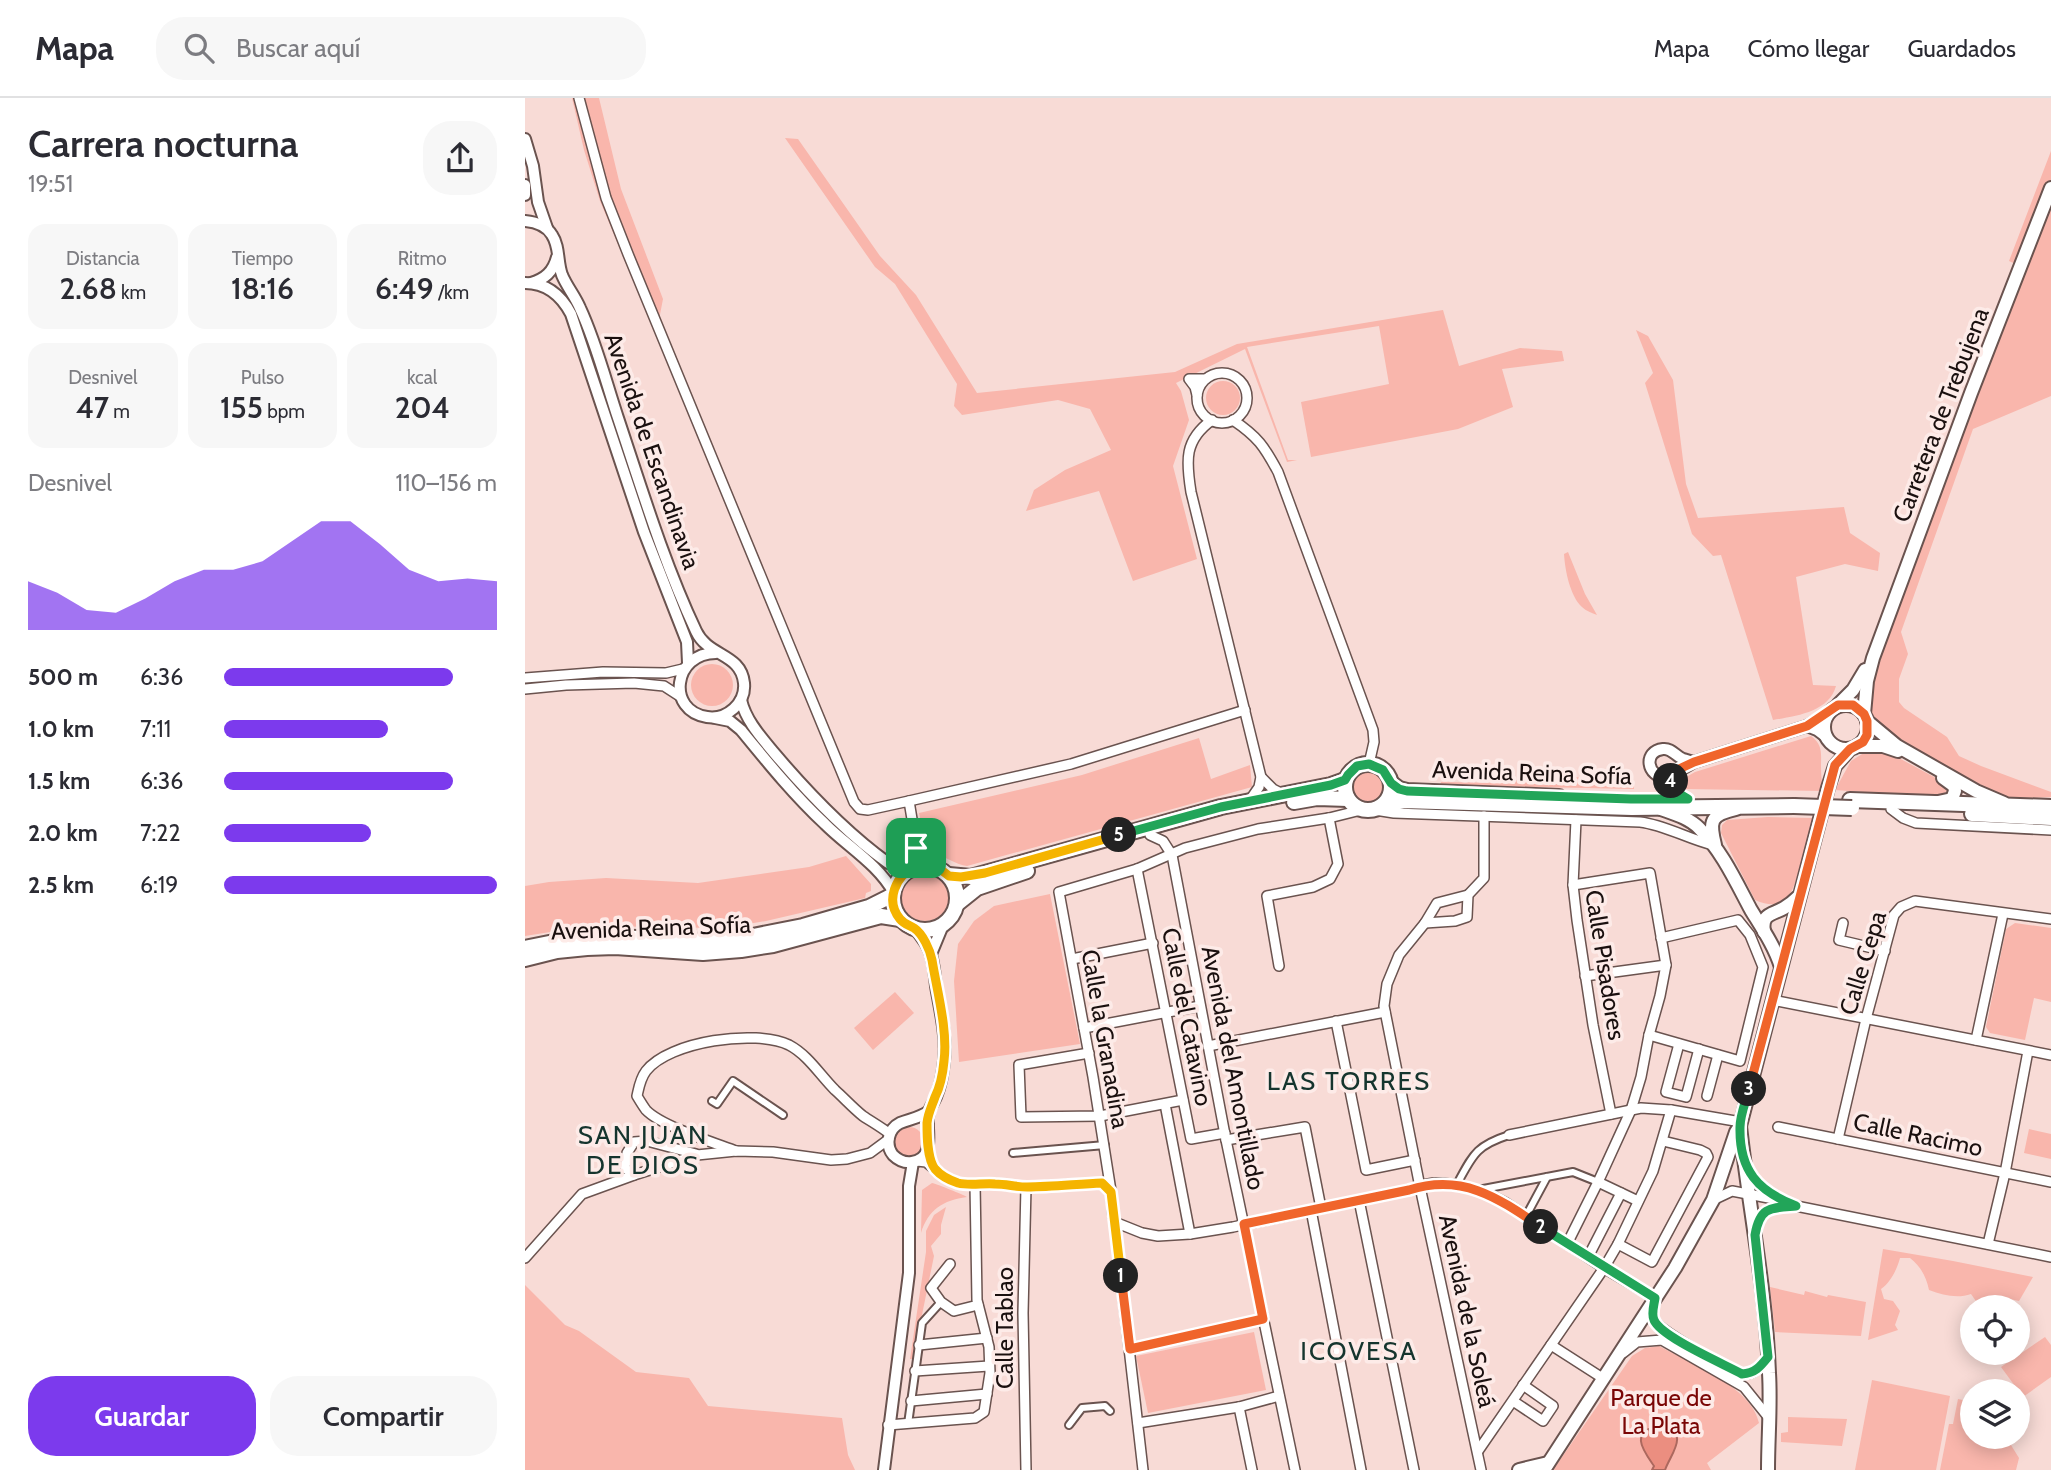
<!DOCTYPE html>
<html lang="es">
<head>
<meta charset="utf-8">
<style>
	:root { --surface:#fff; --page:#f7f7f7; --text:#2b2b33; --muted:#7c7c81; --line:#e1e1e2; --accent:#7c3aed }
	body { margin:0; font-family:Cabin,sans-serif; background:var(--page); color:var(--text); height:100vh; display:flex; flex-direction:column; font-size:26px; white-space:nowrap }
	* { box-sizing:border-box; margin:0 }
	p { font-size:23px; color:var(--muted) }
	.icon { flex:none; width:38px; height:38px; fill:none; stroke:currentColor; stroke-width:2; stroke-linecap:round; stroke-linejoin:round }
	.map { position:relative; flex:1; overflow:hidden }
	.panel { display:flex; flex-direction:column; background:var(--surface); width:525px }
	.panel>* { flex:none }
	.tools { position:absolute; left:1435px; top:1197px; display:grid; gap:14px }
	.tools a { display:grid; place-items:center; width:70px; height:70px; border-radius:50%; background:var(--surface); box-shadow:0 4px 18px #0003; font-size:35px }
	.pin { position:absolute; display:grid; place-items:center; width:60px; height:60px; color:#fff; margin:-30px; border-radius:14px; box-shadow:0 4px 10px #0006 }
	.km { position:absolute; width:35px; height:35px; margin:-18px; border-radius:50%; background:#222; color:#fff; font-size:19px; line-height:35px; text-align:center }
	.round { display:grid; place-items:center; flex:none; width:74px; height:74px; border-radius:28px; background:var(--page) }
	.head { display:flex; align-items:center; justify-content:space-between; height:119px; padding:0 28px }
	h1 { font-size:38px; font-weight:600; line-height:52px }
	.metrics { display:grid; grid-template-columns:repeat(3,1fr); gap:10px; height:119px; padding:7px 28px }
	.metrics div { display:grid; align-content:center; border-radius:18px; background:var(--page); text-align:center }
	.metrics b { font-size:30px; font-weight:600 }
	.metrics small { font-size:19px; font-weight:400 }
	.metrics p { font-size:19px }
	.chart { height:196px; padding:14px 28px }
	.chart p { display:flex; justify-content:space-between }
	.chart svg { width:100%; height:126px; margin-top:7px; fill:var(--accent); opacity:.7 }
	.primary-button { display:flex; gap:14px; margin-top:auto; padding:14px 28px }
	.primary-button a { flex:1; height:80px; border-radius:28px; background:var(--accent); color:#fff; font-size:28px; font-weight:600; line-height:80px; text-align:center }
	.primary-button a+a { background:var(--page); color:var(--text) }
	ul { padding:0 28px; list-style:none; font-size:23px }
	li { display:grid; grid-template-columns:112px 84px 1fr; align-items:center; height:52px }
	li i { height:18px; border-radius:9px; background:var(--accent) }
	header { display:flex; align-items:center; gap:42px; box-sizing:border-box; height:98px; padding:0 35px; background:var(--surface); border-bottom:2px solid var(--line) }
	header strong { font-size:33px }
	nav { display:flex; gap:38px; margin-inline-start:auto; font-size:24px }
	.search { width:490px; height:63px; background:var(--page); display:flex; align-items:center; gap:18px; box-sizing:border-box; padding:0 24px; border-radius:28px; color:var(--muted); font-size:26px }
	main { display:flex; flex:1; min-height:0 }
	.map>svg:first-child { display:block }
</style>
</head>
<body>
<header>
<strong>Mapa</strong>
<div class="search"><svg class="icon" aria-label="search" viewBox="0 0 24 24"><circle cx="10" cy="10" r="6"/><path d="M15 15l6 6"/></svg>Buscar aquí</div>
<nav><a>Mapa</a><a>Cómo llegar</a><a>Guardados</a></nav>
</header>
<main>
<section class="panel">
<div class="head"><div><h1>Carrera nocturna</h1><p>19:51</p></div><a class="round"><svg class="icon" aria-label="share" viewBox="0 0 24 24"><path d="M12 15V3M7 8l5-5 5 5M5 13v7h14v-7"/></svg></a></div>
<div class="metrics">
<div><p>Distancia</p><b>2.68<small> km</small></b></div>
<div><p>Tiempo</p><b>18:16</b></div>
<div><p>Ritmo</p><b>6:49<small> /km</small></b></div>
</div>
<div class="metrics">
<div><p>Desnivel</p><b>47<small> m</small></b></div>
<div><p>Pulso</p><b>155<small> bpm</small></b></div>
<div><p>kcal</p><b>204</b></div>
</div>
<div class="chart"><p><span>Desnivel</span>110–156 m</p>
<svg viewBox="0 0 160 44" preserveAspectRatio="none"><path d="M0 44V27L10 31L20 37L30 38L40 33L50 27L60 23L70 23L80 20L90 13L100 6L110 6L120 14L130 23L140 27L150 26L160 27V44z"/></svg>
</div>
<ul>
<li><b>500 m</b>6:36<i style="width:84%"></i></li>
<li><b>1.0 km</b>7:11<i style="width:60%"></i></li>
<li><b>1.5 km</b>6:36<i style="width:84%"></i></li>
<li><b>2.0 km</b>7:22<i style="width:54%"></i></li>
<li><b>2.5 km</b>6:19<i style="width:100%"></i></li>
</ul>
<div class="primary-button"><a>Guardar</a><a>Compartir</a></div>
</section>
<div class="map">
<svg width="1526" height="1372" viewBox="0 0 1526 1372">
	<rect width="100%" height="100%" fill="#f8dbd6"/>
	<g fill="#f9b6ac">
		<path d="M47 0H74L96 91 138 201 131 237 75 103 59 52Z"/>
		<path d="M260 40 273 41 355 158 391 197 452 295 650 274 712 246 918 212 934 268 995 250 1037 253 1039 263 977 271 988 309 933 331 786 359 776 304 864 286 854 228 722 249 763 362H772L762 364 720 251 651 285 656 293 664 322 648 368 672 461 608 483 574 393 501 413 509 392 540 372 586 352 565 311 533 302 437 317 429 308 432 286 370 186 350 169Z"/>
		<path d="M1526 53V298L1448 331 1376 534 1383 556 1374 581V604L1379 610 1422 639 1434 658 1456 668 1526 694V699L1489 701 1455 693 1395 659 1346 619 1339 603 1495 168 1484 163Z"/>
		<path d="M1111 232 1123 238 1148 282 1161 386 1173 420 1319 409 1325 435 1355 455 1353 473 1320 466 1271 479 1288 587 1311 588C1304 614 1271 618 1248 622L1196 457 1188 458 1167 436 1120 285 1128 275Z"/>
		<circle cx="698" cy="300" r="17"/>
		<path d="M1043 454 1060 496 1072 517C1067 515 1061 513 1057 509 1045 498 1040 472 1039 456Z"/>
		<circle cx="187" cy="587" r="21"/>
		<path d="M1286 638C1298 647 1296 655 1296 669 1296 677 1297 685 1298 693L1158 691 1155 686 1156 682 1170 674Z"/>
		<path d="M674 640 686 681 725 667 727 689 442 768C432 767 414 756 402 751L394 715 557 677Z"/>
		<path d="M1342 653H1361L1422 686 1424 690 1418 698 1410 699 1310 692 1326 663Z"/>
		<circle cx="843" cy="688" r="18"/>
		<path d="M1079 679 1094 681 1109 686V691L915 687 916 684 979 685 1000 680Z"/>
		<path d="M1243 719 1288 720C1284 735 1280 750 1276 764 1269 790 1264 817 1230 802L1196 735 1197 727 1202 722Z"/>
		<path d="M321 758 346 786V793L341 795 340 800 241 823 199 830 63 828 0 838V788L24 784 81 780 173 785 284 769Z"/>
		<circle cx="400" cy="799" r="24"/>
		<path d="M525 796 555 946 434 964 429 883 433 846 449 823 469 808Z"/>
		<path d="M1490 825 1526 830V904L1509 900 1500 942 1465 935 1461 929 1481 831Z"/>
		<path d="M370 894 389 915 348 952 329 930Z"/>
		<circle cx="384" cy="1044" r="15"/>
		<path d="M1504 1031 1526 1036V1061L1499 1055Z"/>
		<path d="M407 1085C412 1086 439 1097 442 1099 418 1102 403 1112 396 1135L397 1092Z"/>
		<path d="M421 1109 416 1127V1136L406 1148 409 1158 388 1261H385L401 1154V1133L409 1117Z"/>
		<path d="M1358 1151 1428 1163 1508 1179 1494 1203 1475 1199 1455 1209 1446 1196C1432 1201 1418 1197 1404 1192 1401 1178 1396 1169 1385 1160H1375C1372 1171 1366 1184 1356 1191L1359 1201 1368 1203 1375 1213 1370 1227 1373 1232 1343 1242Z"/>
		<path d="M0 1187 40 1227 54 1233 111 1274 164 1280 183 1308 317 1320 323 1357 330 1372H0Z"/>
		<path d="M1245 1189 1279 1197 1280 1193 1302 1199 1303 1197 1341 1204 1336 1238 1250 1234Z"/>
		<path d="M729 1234 741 1292 623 1315 611 1258Z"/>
		<path d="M1520 1239 1526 1247V1279L1498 1299 1476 1269Z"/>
		<path d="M1134 1248C1165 1265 1227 1289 1234 1325L1182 1365 1186 1372H1028L1107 1258 1120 1250Z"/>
		<path d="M1347 1282 1425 1298 1411 1372H1330Z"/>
		<path d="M1433 1301 1447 1304V1339H1481L1494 1360 1491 1372H1415L1424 1326H1428Z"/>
		<path d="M1263 1319 1322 1321 1317 1348 1256 1344V1335L1263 1334Z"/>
	</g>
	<path fill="#eb8e80" stroke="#ac685e" stroke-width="2" d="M1134 1327C1167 1334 1146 1355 1140 1372H1127L1129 1368C1118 1352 1104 1335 1134 1327Z"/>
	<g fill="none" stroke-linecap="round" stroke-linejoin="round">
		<defs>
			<g id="pedestrian">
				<path d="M187 1003 192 1006 208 983 258 1017"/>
				<path d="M488 1055 580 1047"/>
				<path d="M931 1088C948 1057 950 1048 984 1037"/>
				<path d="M953 1092 1048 1074 1073 1084"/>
				<path d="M1001 1118 1022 1079"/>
				<path d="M383 1326 397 1225 416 1204"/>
				<path d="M544 1327 557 1310 580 1308 585 1313"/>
			</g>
			<g id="minor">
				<path d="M54 0 81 100 103 156 329 704 335 711 343 712 384 703 391 745V769"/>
				<circle cx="697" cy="300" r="25"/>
				<path d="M672 297 670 289 664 281H680"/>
				<path d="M687 322C659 342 661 363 666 394L736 679 734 689 725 702"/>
				<path d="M708 322C733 339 739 348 753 374L848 632 849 644 844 666"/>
				<path d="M0 580 78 574 141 575 158 571"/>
				<path d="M0 591 41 587 109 585 139 588 156 599"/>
				<path d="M1147 677 1146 688 1151 694 1163 701"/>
				<path d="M736 679 748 691 758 696"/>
				<path d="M384 703 546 666 720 612"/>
				<path d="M1366 711 1378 720 1391 725 1526 732"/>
				<path d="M850 712 869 715 1115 724C1140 727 1163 741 1188 747"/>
				<path d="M1051 722 1048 787 1052 822 1068 927 1086 1016"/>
				<path d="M625 737 638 743 647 757 701 1042 770 1372"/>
				<path d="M391 750 405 768"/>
				<path d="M612 771 666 1041 700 1035"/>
				<path d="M943 797 912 805 900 825 874 857 862 886 859 908 895 1089 956 1372"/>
				<path d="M900 825 930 823 942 819 943 797 959 780V718"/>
				<path d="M1318 825 1314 842 1360 853"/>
				<path d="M547 861 628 845"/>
				<path d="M754 868 742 798 788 789 805 781 813 766 804 720"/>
				<path d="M1060 878 1141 867"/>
				<path d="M1247 902 1526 957"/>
				<path d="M811 923 841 1072 890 1062"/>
				<path d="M559 930 675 908"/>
				<path d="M1124 937 1215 963 1238 869 1225 837 1213 822 1136 840"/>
				<path d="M1451 942 1478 816"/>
				<path d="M1154 946 1141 994 1161 999 1174 951"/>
				<path d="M683 948 860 914"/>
				<path d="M564 955 494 967 496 1019 575 1018 658 1002"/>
				<path d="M1182 998 1193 957"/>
				<path d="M640 1006 665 1136"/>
				<path d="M1253 1029 1526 1084"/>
				<path d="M984 1037 1116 1010 1146 1012 1216 1024"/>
				<path d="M1313 1041 1341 921 1369 817 1376 809 1390 803 1526 821"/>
				<path d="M701 1042 780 1029 796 1110"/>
				<path d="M211 1053C190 1045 136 1028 121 1012 118 1008 115 1003 112 998 114 989 115 981 121 973 144 943 231 931 264 947 283 957 295 977 310 992 319 1000 328 1010 338 1018 347 1024 356 1029 365 1036"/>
				<path d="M392 1063 401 1064 421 1080 435 1086H470L501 1089 577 1085 586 1094 588 1118 592 1125 617 1135 633 1138 665 1136 708 1129 884 1092C893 1089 902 1085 911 1085 935 1085 962 1094 981 1105L1079 1170 1130 1200C1129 1207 1126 1216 1129 1222 1133 1232 1205 1273 1217 1276 1229 1278 1237 1267 1243 1259"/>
				<path d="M1223 1070C1230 1091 1252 1100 1271 1108L1526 1159"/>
				<path d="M109 1077 100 1070 102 1055 109 1044 122 1043 171 1056"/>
				<path d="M1073 1084 1113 1103"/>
				<path d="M501 1089 498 1215 501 1372"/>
				<path d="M586 1093 568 979 534 794 612 771 660 750 733 731 804 720 836 712"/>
				<path d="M834 1102 889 1372"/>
				<path d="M1188 1102 1207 1093 1249 1101"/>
				<path d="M786 1112 836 1372"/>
				<path d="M589 1119 618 1372"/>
				<path d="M1230 1133C1235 1110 1246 1109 1266 1108"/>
				<path d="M1042 1146 1073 1084 1106 1012 1116 979 1124 937 1135 898 1141 867 1125 775 1048 787"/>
				<path d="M1093 1146 1127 1164 1183 1059 1181 1055 1175 1052 1138 1043"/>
				<path d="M1463 1146 1480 1075 1503 953"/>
				<path d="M1063 1159 1096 1095"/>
				<path d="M0 1160 57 1096 109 1077 172 1057 211 1053 248 1054 306 1062 322 1061 345 1055 364 1041"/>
				<path d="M425 1166 406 1190 416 1204 429 1213 453 1207"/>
				<path d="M394 1247 462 1240"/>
				<path d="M1026 1247 1079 1281"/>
				<path d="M605 1251 738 1221"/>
				<path d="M1098 1255 1112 1244 1137 1242 1219 1289 1244 1320"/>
				<path d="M390 1273 464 1268"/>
				<path d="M386 1303 462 1296"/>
				<path d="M988 1303 1018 1323 1028 1308 998 1287"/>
				<path d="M714 1309 727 1372"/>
				<path d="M613 1325 714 1309 754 1298"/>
				<path d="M363 1327 450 1320 459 1314 465 1275 464 1249 452 1202 450 1086"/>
				<path d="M953 1353 1079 1170 1093 1146 1128 1073 1146 1012"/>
			</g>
			<g id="tertiary">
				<path d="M0 41 8 68 13 104 22 130"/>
				<path d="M0 87V97"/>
				<path d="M0 123C11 124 21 127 27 137 35 149 32 164 37 177 42 189 50 198 55 210 71 244 81 284 93 320 117 392 139 465 171 533 183 559 216 555 219 585 221 605 202 622 182 619 141 613 148 555 191 555"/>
				<path d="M0 185C22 185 36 197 46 216L119 434 162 544 163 565"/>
				<path d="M6 185C20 181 28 174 32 159"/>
				<path d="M216 602C221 623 236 639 250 656 284 696 320 734 363 765L374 769 388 770"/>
				<path d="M190 620 205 623 216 632C243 665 269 697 300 726 323 749 353 766 369 795"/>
				<path d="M1282 628 1292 632 1300 638"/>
				<path d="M1169 664C1166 663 1161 662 1158 661 1150 658 1147 650 1138 651 1118 653 1121 679 1142 680L1169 664 1282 628 1302 616"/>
				<path d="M389 830C396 838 403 847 406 857 409 867 410 878 411 888 415 912 422 939 419 963 418 974 415 989 411 999 409 1004 405 1009 404 1014 399 1030 413 1060 387 1064 380 1065 373 1062 368 1057 360 1047 363 1031 375 1025 385 1021 395 1020 404 1013"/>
				<path d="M406 856 418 827"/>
				<path d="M359 1372 384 1175V1088L388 1064"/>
			</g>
			<g id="secondary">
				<circle cx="1321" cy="629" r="22"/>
				<path d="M1313 607 1328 592 1340 572"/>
				<path d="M1339 616 1342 583 1348 560 1446 295 1526 90"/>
				<path d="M1342 623 1372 648 1451 693 1479 705"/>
				<path d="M1332 648H1358L1373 653"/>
				<path d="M1413 704 1427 701 1430 693 1429 688 1418 680"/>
				<path d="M1136 711C1150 716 1164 720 1174 730 1197 753 1211 784 1226 812 1237 830 1250 849 1256 869"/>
				<path d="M1190 747C1184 723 1185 717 1211 711"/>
				<path d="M1239 834C1236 815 1247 817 1259 810 1264 807 1269 803 1273 799"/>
				<path d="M1215 1028C1224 1110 1241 1192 1244 1275 1246 1307 1243 1340 1243 1372"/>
				<path d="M994 1372 1023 1365"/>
				<path d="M1019 1372 1150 1170 1188 1102 1211 1034 1215 1028 1303 690 1310 668 1325 651"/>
			</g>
			<g id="primary">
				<circle cx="843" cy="689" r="23"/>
				<path d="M866 685 874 691 882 693 1034 699"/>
				<path d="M1325 702 1526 709"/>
				<path d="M769 704 792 700 823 701"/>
				<path d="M858 707 879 703 1107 710 1269 708"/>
				<path d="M1447 716 1526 720"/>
				<circle cx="400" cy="800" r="32"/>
				<path d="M424 777 446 779 696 709 806 687 820 682"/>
				<path d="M432 806 452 790 502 773"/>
				<path d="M0 850 29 844 90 839 178 843 213 841 278 828 344 809 368 797"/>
				<path d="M0 861 32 853 62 850 90 849 178 855 216 852 248 847 356 818 375 821"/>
			</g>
		</defs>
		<use href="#pedestrian" stroke="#6a534f" stroke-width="10"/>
		<use href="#minor" stroke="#6a534f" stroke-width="12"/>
		<use href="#tertiary" stroke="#6a534f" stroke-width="14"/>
		<use href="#secondary" stroke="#6a534f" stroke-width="16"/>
		<use href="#primary" stroke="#6a534f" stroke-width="18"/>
		<use href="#pedestrian" stroke="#fff" stroke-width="6"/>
		<use href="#minor" stroke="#fff" stroke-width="9"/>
		<use href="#tertiary" stroke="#fff" stroke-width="10"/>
		<use href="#secondary" stroke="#fff" stroke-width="12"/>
		<use href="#primary" stroke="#fff" stroke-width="14"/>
		<defs>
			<path id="primary-bridge" d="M1269 708 1327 710"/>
		</defs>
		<use href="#primary-bridge" stroke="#6a534f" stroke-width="18" stroke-linecap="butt"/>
		<use href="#primary-bridge" stroke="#fff" stroke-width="14"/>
	</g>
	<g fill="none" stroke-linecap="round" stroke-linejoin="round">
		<defs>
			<path id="split-1" d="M391 750V769C370 777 360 803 375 821 379 826 384 827 389 830 398 836 405 852 407 862 412 893 423 932 419 963 418 974 415 989 410 999 407 1008 403 1015 402 1025 402 1037 402 1061 410 1071 416 1078 424 1082 433 1085 444 1088 458 1085 470 1086 481 1086 491 1089 502 1089 527 1089 552 1086 577 1085L586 1094 596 1178"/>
			<path id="split-2" d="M596 1178 605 1251 738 1221 719 1126 884 1092C938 1075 973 1100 1016 1129"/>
			<path id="split-3" d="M1016 1129 1130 1200C1129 1207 1126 1216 1129 1222 1136 1239 1199 1266 1217 1276 1230 1275 1235 1269 1243 1259L1230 1137C1235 1108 1246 1110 1271 1108 1233 1093 1214 1073 1215 1029 1215 1017 1221 1003 1224 991"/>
			<path id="split-4" d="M1146 683 1152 672 1169 664 1282 628 1313 607H1328L1339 616 1342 623V637L1338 644 1325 651 1310 667 1224 991"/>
			<path id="split-5" d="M594 737 696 709 806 687 820 682 823 677 832 668 844 666 858 672 866 685 874 691 882 693 1106 701H1163C1155 696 1147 693 1146 683"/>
			<path id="split-6" d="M391 750 405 768 415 771 424 778 436 779 460 775 594 737"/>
		</defs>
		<use href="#split-1" stroke="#fff" stroke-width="14"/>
		<use href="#split-2" stroke="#fff" stroke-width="14"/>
		<use href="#split-3" stroke="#fff" stroke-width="14"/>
		<use href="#split-4" stroke="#fff" stroke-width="14"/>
		<use href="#split-5" stroke="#fff" stroke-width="14"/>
		<use href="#split-6" stroke="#fff" stroke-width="14"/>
		<use href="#split-1" stroke="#f5b400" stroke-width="9"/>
		<use href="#split-2" stroke="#f0652b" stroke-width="9"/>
		<use href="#split-3" stroke="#22a559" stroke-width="9"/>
		<use href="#split-4" stroke="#f0652b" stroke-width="9"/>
		<use href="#split-5" stroke="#22a559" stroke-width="9"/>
		<use href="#split-6" stroke="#f5b400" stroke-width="9"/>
	</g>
	<g text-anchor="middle" stroke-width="7" stroke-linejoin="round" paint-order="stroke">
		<g font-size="24" fill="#1a100f" stroke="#fdebe8">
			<text transform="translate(1416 317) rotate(-69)" y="8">Carretera de Trebujena</text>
			<text transform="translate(127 353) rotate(71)" y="8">Avenida de Escandinavia</text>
			<text transform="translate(1007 675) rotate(2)" y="8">Avenida Reina Sofía</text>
			<text transform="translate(126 830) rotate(-2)" y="8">Avenida Reina Sofía</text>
			<text transform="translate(1338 865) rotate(-73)" y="8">Calle Cepa</text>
			<text transform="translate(1080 867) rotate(81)" y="8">Calle Pisadores</text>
			<text transform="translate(662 919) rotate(79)" y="8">Calle del Catavino</text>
			<text transform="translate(580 941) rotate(80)" y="8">Calle la Granadina</text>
			<text transform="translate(708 970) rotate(79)" y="8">Avenida del Amontillado</text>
			<text transform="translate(1393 1037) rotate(12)" y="8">Calle Racimo</text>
			<text transform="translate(942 1213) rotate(78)" y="8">Avenida de la Soleá</text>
			<text transform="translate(480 1230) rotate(-90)" y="8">Calle Tablao</text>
		</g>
		<g font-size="24" fill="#7a0605" stroke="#fdebe8">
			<text x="1136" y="1308">Parque de<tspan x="1136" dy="28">La Plata</tspan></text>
		</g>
		<g font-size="26" letter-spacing="2" fill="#15352e" stroke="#fdebe8">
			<text x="824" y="992">LAS TORRES</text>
			<text x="118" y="1046">SAN JUAN<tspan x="118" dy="30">DE DIOS</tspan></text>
			<text x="834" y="1262">ICOVESA</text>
		</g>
	</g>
</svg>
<div class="tools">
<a><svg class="icon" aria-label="locate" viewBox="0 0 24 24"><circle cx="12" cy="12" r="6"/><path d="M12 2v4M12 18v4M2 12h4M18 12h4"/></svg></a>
<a><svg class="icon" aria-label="layers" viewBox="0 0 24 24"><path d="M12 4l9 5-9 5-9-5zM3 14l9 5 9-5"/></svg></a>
</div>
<div class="pin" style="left:391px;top:750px;background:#1e9e55"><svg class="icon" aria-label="arrive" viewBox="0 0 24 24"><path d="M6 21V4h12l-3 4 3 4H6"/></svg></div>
<b class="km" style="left:596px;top:1178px">1</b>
<b class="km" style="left:1016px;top:1129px">2</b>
<b class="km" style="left:1224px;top:991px">3</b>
<b class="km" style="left:1146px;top:683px">4</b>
<b class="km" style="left:594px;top:737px">5</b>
</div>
</main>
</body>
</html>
